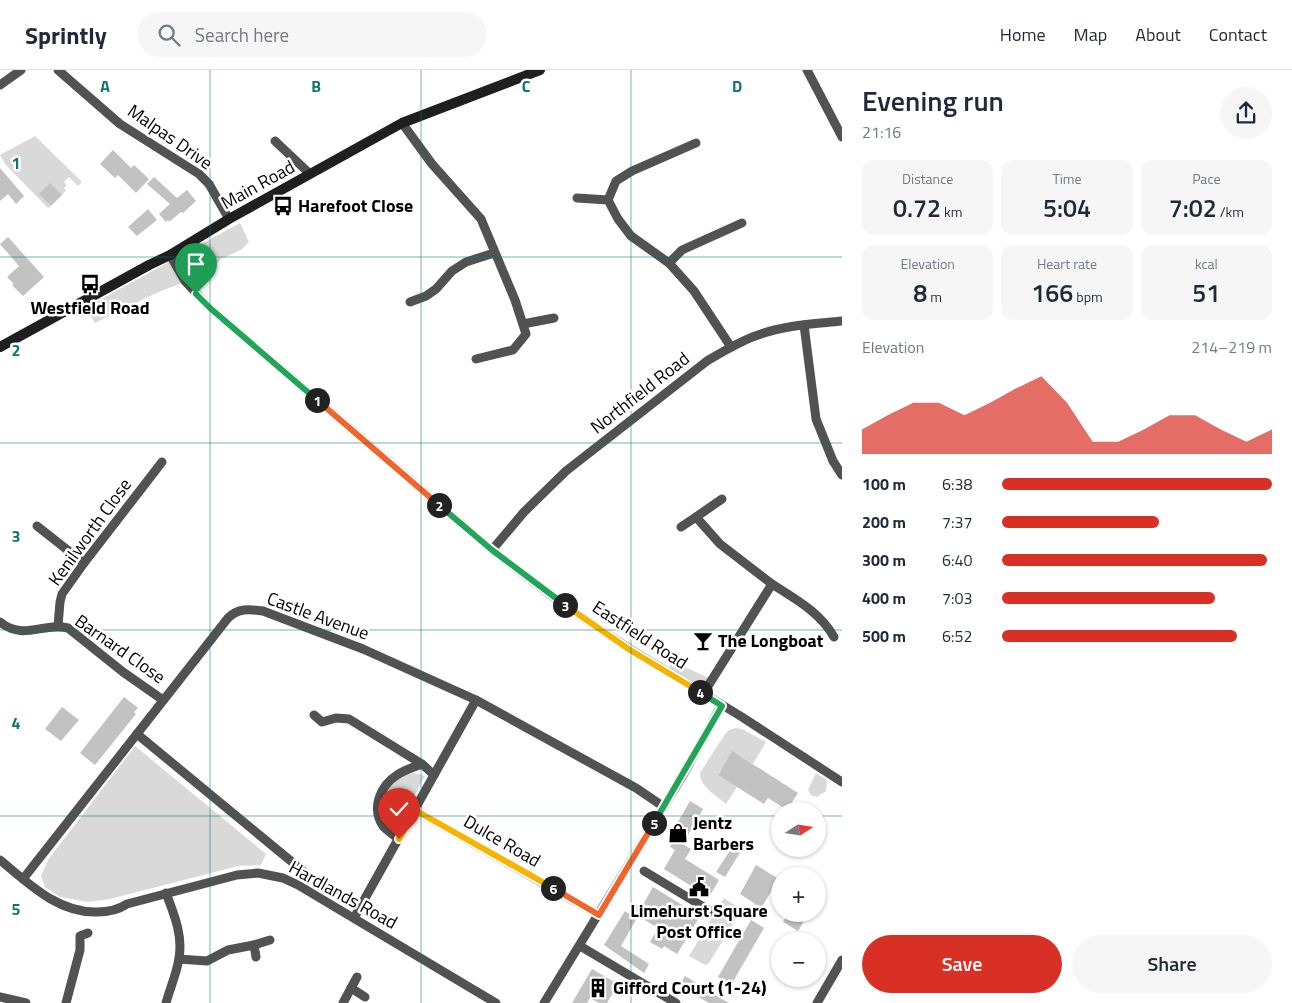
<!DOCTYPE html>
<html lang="en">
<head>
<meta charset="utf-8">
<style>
	:root { --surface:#fff; --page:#f6f6f7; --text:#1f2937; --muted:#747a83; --line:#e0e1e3; --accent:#d93025 }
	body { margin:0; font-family:"Titillium Web",sans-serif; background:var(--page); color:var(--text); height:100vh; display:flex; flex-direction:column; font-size:19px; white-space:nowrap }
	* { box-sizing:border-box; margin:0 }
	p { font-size:16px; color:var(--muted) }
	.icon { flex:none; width:28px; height:28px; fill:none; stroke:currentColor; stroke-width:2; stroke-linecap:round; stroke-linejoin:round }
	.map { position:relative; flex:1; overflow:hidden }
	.side { display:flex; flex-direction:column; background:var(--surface); width:450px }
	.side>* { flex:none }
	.needle { width:32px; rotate:78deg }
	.fabs { position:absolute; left:771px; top:732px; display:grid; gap:10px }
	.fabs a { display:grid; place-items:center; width:55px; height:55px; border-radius:50%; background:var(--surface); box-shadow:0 1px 4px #0004; font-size:25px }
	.pin { position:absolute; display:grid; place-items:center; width:42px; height:42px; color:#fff; margin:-51px -21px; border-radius:50% 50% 50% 0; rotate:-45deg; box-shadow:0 0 5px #0007 }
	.pin .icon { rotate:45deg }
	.km { position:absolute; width:25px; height:25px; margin:-12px; border-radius:50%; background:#222; color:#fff; font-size:14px; line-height:25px; text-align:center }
	.round { display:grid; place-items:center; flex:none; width:52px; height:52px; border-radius:26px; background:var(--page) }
	.headline { display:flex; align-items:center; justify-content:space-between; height:85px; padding:0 20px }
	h1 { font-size:28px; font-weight:600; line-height:38px }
	.metrics { display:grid; grid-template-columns:repeat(3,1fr); gap:8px; height:85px; padding:5px 20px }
	.metrics div { display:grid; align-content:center; border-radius:12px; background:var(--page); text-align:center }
	.metrics b { font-size:25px; font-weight:600 }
	.metrics small { font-size:14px; font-weight:400 }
	.metrics p { font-size:14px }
	.chart { height:140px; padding:10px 20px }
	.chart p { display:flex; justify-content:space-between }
	.chart svg { width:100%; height:90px; margin-top:5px; fill:var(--accent); opacity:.7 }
	.primary-button { display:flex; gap:10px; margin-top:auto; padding:10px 20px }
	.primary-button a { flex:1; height:58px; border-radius:30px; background:var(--accent); color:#fff; font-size:20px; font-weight:600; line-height:58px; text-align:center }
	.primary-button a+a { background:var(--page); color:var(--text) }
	ul { padding:0 20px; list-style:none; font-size:16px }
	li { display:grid; grid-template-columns:80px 60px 1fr; align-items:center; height:38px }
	li i { height:12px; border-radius:6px; background:var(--accent) }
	header { display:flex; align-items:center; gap:30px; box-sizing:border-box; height:70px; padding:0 25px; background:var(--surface); border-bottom:1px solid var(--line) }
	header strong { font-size:24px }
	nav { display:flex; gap:28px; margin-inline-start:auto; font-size:18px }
	.search { width:350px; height:45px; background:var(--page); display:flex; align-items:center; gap:12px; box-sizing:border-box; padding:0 18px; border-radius:28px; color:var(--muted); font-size:19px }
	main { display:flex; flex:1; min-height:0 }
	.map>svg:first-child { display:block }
</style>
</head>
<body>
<header>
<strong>Sprintly</strong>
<div class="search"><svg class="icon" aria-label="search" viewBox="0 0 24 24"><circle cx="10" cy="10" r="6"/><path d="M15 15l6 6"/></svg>Search here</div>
<nav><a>Home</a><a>Map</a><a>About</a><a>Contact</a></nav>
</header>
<main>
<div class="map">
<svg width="842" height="933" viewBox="0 0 842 933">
	<rect width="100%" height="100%" fill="#fff"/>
	<g fill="#d9d9d9">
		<path d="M35 66 82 112 78 116 69 107 64 112 67 115 64 118 66 120 62 125 40 124 51 136 48 138 6 95 0 85Z"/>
		<path d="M240 153 249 172 241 180 221 189 209 202 154 224 95 253 85 238Z"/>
		<path d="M671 591 709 608C699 623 680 604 669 597Z"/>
		<path d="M736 658 742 659 766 672 753 694 732 682 718 704 737 717 726 734C717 726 700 717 700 703L725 664 729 660Z"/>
		<path d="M135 676 266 784 261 795 238 796 110 829 88 832 60 827 45 817 41 806 48 790Z"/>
		<path d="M414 703 425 706 395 761C371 740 383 707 414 703Z"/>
		<path d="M816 703 827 710 826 721 817 727 811 725 808 720Z"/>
		<path d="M724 828 739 838V844L709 893 705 895 689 886Z"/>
	</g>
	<g fill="#c2c2c2">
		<path d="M113 80 131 98 134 95 149 109 136 123 118 105 115 108 100 94Z"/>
		<path d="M0 98 24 126 16 134 8 124 0 131Z"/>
		<path d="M154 107 177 128 187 120 196 131 183 143 181 142 169 152 168 150 166 152 159 144 170 134 147 114Z"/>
		<path d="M50 113 62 125 51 136 39 124Z"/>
		<path d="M148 139 157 150 137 166 128 157Z"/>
		<path d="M8 167 44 207 23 226 12 215 14 214 7 207 19 196 0 174Z"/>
		<path d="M124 627 138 638 134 642 136 644 95 695 80 683Z"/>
		<path d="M62 637 79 650 61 671 45 659Z"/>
		<path d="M732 681 798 723 787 740 768 728 764 734 718 705Z"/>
		<path d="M690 731 703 739 683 774 691 779 685 789 719 810 709 827 664 799 675 780 670 777 676 766 671 764Z"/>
		<path d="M733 776 741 781 725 807 716 802Z"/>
		<path d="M756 795 779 809 761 838 740 824Z"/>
		<path d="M653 817 700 846 677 884 664 876 662 879 650 872 658 858 638 846 621 876 649 894 644 903 604 875 625 841 629 844 635 834 641 838Z"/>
		<path d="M788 844 804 851 798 861 783 852Z"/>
		<path d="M751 850 764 858 731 915 718 907Z"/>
		<path d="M592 899 618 914 607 933H599L590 928 587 933H572Z"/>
		<path d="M685 906 717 926 729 933H709L679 916Z"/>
	</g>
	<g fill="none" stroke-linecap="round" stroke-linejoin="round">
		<g stroke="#525252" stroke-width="9">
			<path d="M58 0 120 54 199 104 209 114 229 149"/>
			<path d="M807 0 842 67"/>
			<path d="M0 15 21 0"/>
			<path d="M402 53 432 94 481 149 515 230 526 264 513 280 476 289"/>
			<path d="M275 71 310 104"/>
			<path d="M577 128 608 130 618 149 631 166 669 193 694 221 731 277"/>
			<path d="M608 130 616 111 632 101 696 73"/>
			<path d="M170 185 185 211 210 238 492 480 561 533 630 579 742 647 842 712"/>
			<path d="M669 193 682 180 742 153"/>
			<path d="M410 232 426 226 436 219 452 201 466 192 494 183"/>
			<path d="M523 254 554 248"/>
			<path d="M804 255 816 349 833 391 842 405"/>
			<path d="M37 456 84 493"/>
			<path d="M681 457 696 447"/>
			<path d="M492 480 524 442 566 401 707 291C724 281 740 271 758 265 785 255 814 254 842 251"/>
			<path d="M772 514C795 529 820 542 834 567"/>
			<path d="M0 552C24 571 42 552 68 558L123 602 163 630"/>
			<path d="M58 556 60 532 62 524 84 493 162 392"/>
			<path d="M703 624 772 514 720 474 696 447 722 429"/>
			<path d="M314 645 322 652 336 648 349 649 422 694 434 705"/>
			<path d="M137 664 303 801"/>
			<path d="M415 740 599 845"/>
			<path d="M399 769C394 765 387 761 383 756 371 738 380 716 397 705 404 700 414 697 422 694"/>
			<path d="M0 790C29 814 58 843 97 842 108 842 118 840 127 834L237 805 258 803 283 808 298 815 496 933"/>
			<path d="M644 801 712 842"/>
			<path d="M23 809 228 548C238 538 249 539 263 541L363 579 476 630 636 718 664 737"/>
			<path d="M354 848 476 630"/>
			<path d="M254 875 256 887"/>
			<path d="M580 876 676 933"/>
			<path d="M179 889 207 891 228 880 254 875 270 870"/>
			<path d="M351 918 365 927"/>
			<path d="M0 927 26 933"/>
			<path d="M66 933 80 880V866L88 863"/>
			<path d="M166 933C170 918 177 903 179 888 183 865 174 844 166 823"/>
			<path d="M343 933 357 907"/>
			<path d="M544 933 682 707 721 636"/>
			<path d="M817 933 842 890"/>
		</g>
		<path stroke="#1f1f1f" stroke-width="10" d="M0 277 149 195 170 185 229 149 402 53 540 0"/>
	</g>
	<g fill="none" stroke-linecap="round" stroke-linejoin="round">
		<defs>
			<path id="split-1" d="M196 224 210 238 317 330"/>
			<path id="split-2" d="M317 330 439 435"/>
			<path id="split-3" d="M439 435 492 480 565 535"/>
			<path id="split-4" d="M565 535 630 580 700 622"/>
			<path id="split-5" d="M654 753 722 636 700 622"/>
			<path id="split-6" d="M553 818 599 845 654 753"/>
			<path id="split-7" d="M399 769 415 740 553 818"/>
		</defs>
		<use href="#split-1" stroke="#fff" stroke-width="10"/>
		<use href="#split-2" stroke="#fff" stroke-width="10"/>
		<use href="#split-3" stroke="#fff" stroke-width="10"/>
		<use href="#split-4" stroke="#fff" stroke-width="10"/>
		<use href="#split-5" stroke="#fff" stroke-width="10"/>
		<use href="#split-6" stroke="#fff" stroke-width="10"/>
		<use href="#split-7" stroke="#fff" stroke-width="10"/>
		<use href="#split-1" stroke="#22a559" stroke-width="6"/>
		<use href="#split-2" stroke="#f0652b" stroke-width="6"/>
		<use href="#split-3" stroke="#22a559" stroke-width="6"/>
		<use href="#split-4" stroke="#f5b400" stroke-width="6"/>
		<use href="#split-5" stroke="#22a559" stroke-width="6"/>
		<use href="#split-6" stroke="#f0652b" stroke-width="6"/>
		<use href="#split-7" stroke="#f5b400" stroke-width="6"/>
	</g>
	<path fill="none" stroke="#0f766e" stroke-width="1" stroke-opacity="0.55" d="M210 0V933M421 0V933M631 0V933M0 187H842M0 373H842M0 560H842M0 746H780M818 746H842"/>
	<defs>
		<symbol id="bus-bare" viewBox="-9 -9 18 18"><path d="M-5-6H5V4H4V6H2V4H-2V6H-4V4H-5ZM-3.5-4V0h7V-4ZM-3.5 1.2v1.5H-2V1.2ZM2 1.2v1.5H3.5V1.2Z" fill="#000" stroke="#fff" stroke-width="2.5" paint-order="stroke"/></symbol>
		<symbol id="bar-bare" viewBox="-9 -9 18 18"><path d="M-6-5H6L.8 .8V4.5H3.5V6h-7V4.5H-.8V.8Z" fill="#000" stroke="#fff" stroke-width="2.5" paint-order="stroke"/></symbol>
		<symbol id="shop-bare" viewBox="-9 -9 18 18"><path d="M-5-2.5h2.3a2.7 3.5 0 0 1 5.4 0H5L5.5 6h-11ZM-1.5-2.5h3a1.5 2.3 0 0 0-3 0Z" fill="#000" stroke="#fff" stroke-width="2.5" paint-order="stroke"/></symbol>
		<symbol id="civic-bare" viewBox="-9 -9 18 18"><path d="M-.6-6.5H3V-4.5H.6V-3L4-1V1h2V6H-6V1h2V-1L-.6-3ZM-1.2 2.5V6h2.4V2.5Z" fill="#000" stroke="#fff" stroke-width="2.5" paint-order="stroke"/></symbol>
		<symbol id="building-bare" viewBox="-9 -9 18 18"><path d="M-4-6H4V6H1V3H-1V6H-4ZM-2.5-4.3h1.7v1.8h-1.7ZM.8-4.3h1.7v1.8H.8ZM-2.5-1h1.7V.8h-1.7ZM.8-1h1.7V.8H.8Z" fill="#000" stroke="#fff" stroke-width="2.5" paint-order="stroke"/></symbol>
	</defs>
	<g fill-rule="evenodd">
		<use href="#bus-bare" x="269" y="122" width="28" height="28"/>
		<use href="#bus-bare" x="76" y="200" width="28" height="28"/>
		<use href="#bar-bare" x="689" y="557" width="28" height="28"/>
		<use href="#shop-bare" x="664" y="749" width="28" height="28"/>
		<use href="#civic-bare" x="685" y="803" width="28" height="28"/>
		<use href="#building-bare" x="584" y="904" width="28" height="28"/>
	</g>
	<g text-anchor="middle" stroke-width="5" stroke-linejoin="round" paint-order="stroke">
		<g font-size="18" fill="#000" stroke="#fff">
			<text transform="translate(170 67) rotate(35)" y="6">Malpas Drive</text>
			<text transform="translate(258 115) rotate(-29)" y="6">Main Road</text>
			<text transform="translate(640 323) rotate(-38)" y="6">Northfield Road</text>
			<text transform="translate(90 462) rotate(-54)" y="6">Kenilworth Close</text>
			<text transform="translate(318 546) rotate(20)" y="6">Castle Avenue</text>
			<text transform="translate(640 565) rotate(33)" y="6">Eastfield Road</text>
			<text transform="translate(120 579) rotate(35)" y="6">Barnard Close</text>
			<text transform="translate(502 771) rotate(30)" y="6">Dulce Road</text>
			<text transform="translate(343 825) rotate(29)" y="6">Hardlands Road</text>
		</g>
		<g font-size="18" font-weight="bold" fill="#000" stroke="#fff" text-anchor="start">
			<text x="298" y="142">Harefoot Close</text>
			<text x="90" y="244" text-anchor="middle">Westfield Road</text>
			<text x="718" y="577">The Longboat</text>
			<text x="693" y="759">Jentz<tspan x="693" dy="21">Barbers</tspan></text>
			<text x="699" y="847" text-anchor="middle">Limehurst Square<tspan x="699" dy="21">Post Office</tspan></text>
			<text x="613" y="924">Gifford Court (1-24)</text>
		</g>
	</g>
	<g font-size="16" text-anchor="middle" font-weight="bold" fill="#0f766e" stroke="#fff" stroke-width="5" stroke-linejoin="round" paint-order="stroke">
		<text x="105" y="22">A</text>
		<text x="316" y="22">B</text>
		<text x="526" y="22">C</text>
		<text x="737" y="22">D</text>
		<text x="16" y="99">1</text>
		<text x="16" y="286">2</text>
		<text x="16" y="472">3</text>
		<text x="16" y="659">4</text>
		<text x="16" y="845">5</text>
	</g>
</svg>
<div class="fabs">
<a><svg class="needle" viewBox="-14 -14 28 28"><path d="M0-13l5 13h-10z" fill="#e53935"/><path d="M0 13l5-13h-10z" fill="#747a83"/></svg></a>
<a>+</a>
<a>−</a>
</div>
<div class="pin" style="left:196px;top:224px;background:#1e9e55"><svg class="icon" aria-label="arrive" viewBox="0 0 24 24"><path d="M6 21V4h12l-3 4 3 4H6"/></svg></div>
<div class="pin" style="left:399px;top:769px;background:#d93025"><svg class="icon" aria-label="check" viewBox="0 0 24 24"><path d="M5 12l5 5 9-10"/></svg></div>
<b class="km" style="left:317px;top:330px">1</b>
<b class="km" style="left:439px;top:435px">2</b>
<b class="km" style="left:565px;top:535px">3</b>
<b class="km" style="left:700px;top:622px">4</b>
<b class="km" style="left:654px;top:753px">5</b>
<b class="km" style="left:553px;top:818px">6</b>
</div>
<section class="side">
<div class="headline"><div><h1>Evening run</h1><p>21:16</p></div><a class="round"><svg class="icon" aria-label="share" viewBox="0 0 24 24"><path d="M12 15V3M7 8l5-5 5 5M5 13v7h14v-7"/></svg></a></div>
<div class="metrics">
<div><p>Distance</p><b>0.72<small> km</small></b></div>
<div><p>Time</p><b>5:04</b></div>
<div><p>Pace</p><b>7:02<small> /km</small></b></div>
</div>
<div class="metrics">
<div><p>Elevation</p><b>8<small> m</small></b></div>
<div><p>Heart rate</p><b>166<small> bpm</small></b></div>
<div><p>kcal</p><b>51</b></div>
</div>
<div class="chart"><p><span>Elevation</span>214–219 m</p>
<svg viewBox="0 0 160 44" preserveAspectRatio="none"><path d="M0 44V32L10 25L20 19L30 19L40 25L50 19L60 12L70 6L80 19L90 38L100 38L110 32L120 25L130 25L140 32L150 38L160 32V44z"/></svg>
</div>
<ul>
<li><b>100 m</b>6:38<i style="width:100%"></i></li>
<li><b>200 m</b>7:37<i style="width:58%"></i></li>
<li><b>300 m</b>6:40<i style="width:98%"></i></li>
<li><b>400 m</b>7:03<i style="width:79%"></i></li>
<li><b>500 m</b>6:52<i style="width:87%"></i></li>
</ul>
<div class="primary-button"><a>Save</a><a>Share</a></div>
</section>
</main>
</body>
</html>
